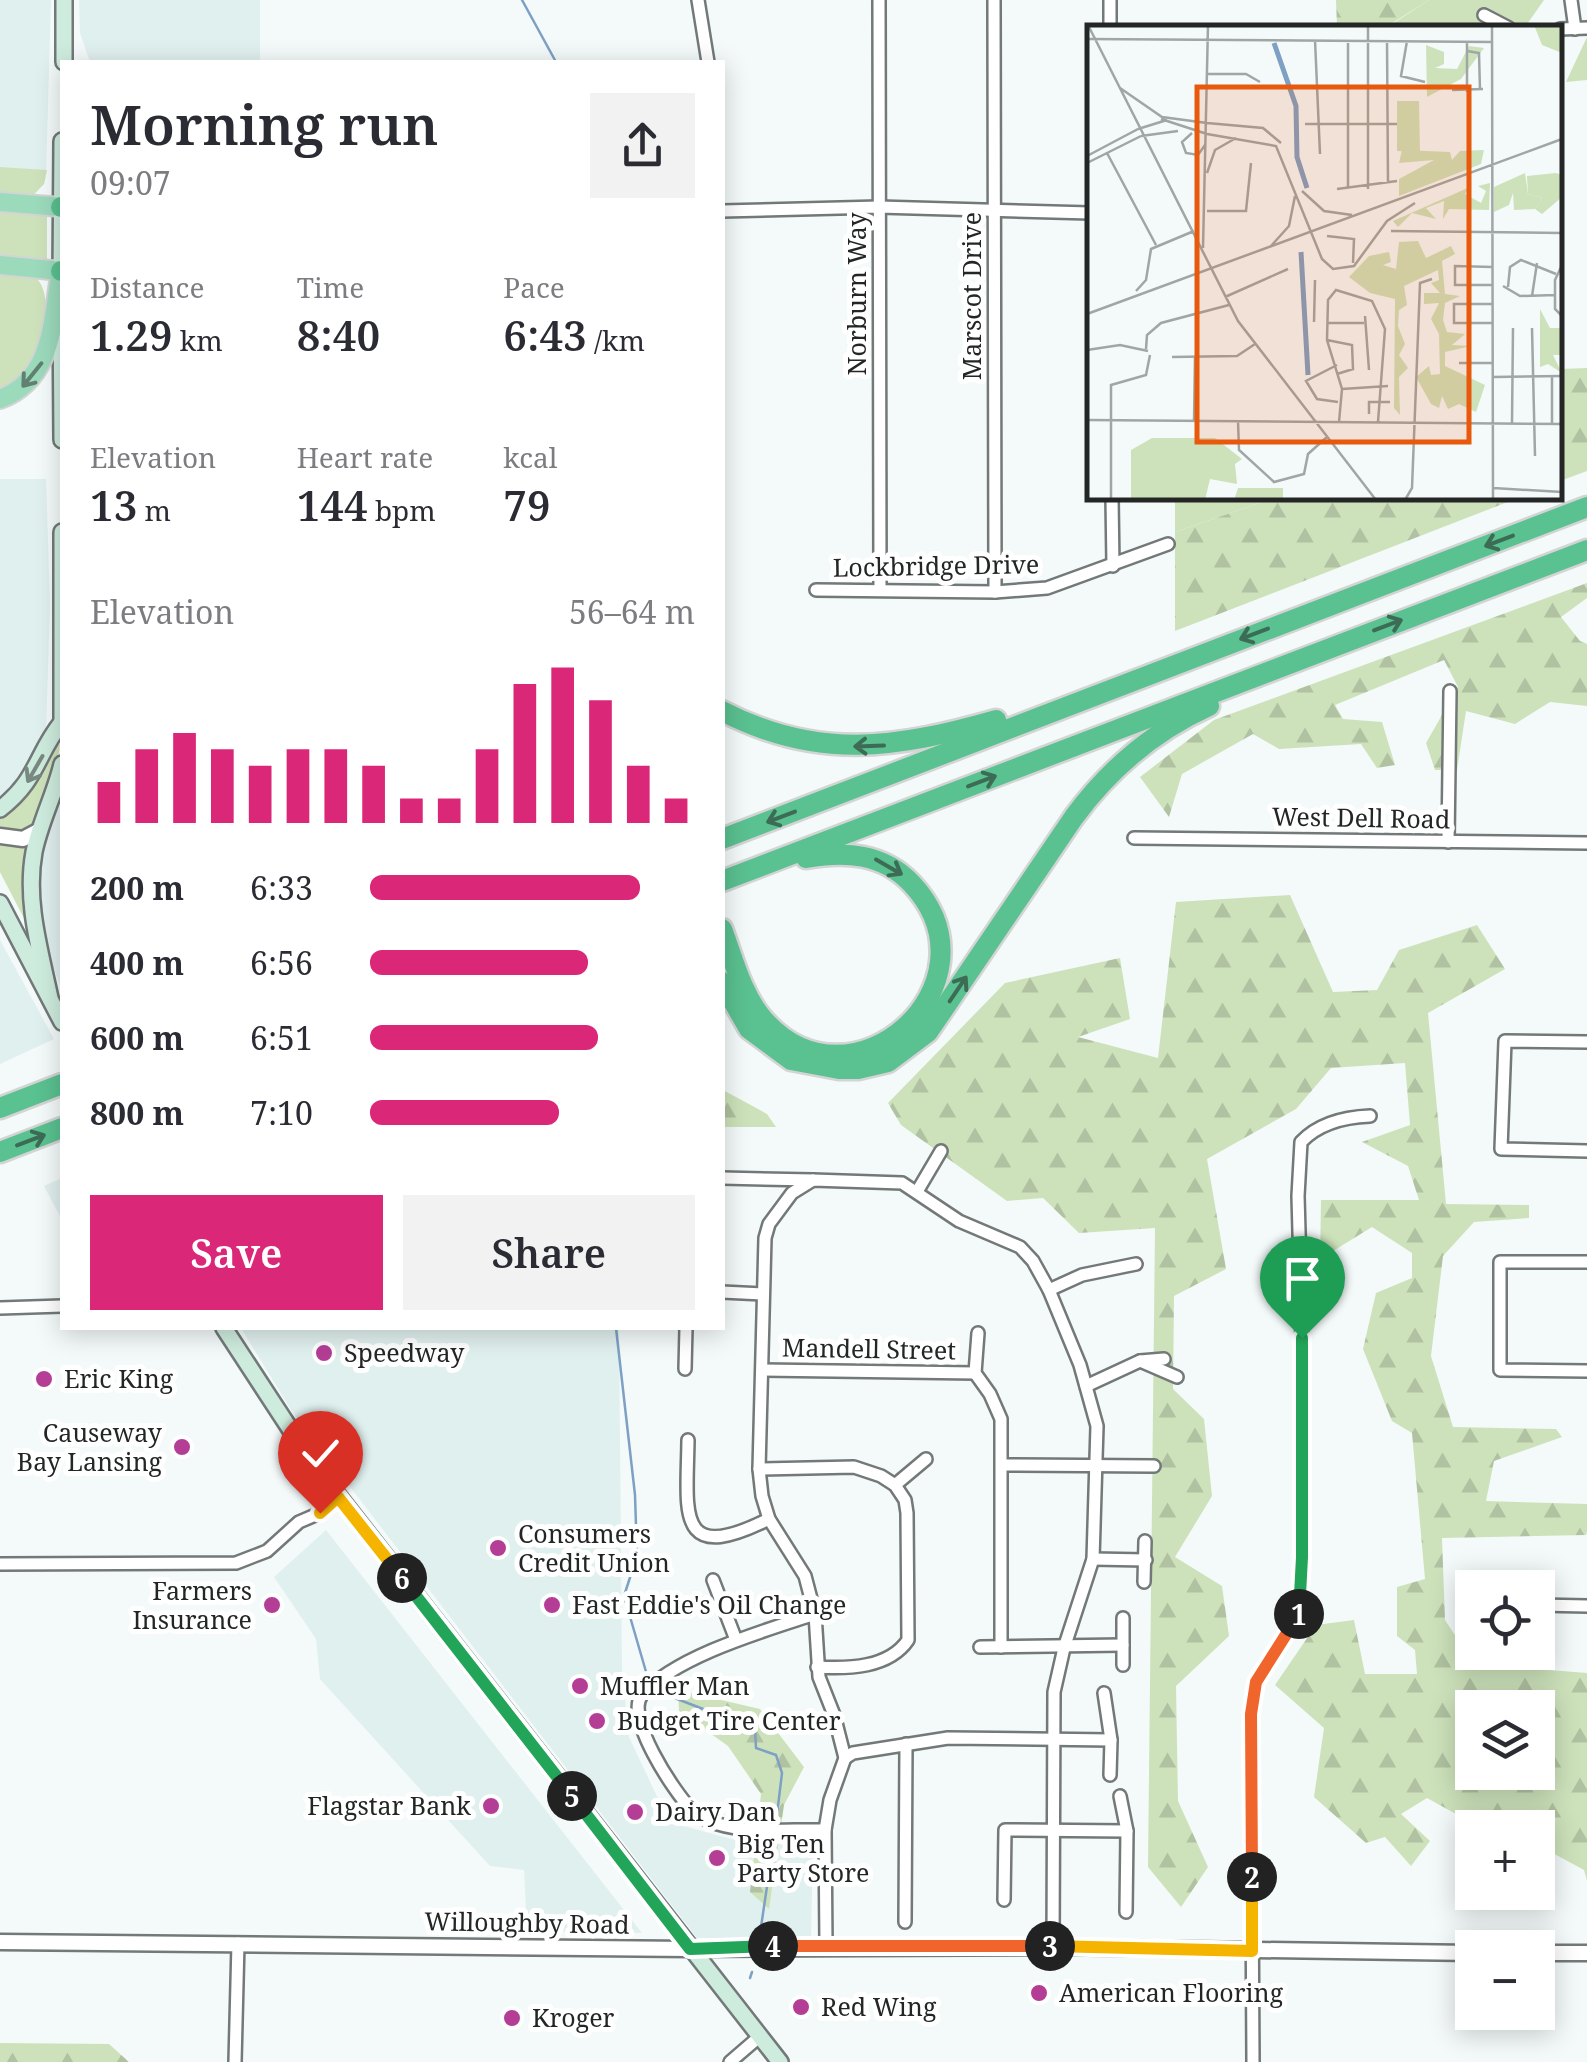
<!DOCTYPE html>
<html lang="en">
<head>
<meta charset="utf-8">
<style>
	:root { --surface:#fff; --page:#f2f2f3; --text:#2b2b33; --muted:#7c7c81; --accent:#db2777 }
	body { margin:0; font-family:"Noto Serif",serif; background:var(--page); color:var(--text); height:100vh; display:flex; flex-direction:column; font-size:38px; white-space:nowrap }
	* { box-sizing:border-box; margin:0 }
	p { font-size:32px; color:var(--muted) }
	.icon { flex:none; width:55px; height:55px; fill:none; stroke:currentColor; stroke-width:2; stroke-linecap:round; stroke-linejoin:round }
	.map { position:relative; flex:1; overflow:hidden }
	.sheet { position:absolute; left:60px; top:60px; width:665px; height:1270px; display:flex; flex-direction:column; background:var(--surface); border-radius:0px; box-shadow:0 5px 25px #0003 }
	.sheet>* { flex:none }
	.controls { position:absolute; left:1455px; top:1570px; display:grid; gap:20px }
	.controls a { display:grid; place-items:center; width:100px; height:100px; border-radius:0px; background:var(--surface); box-shadow:0 5px 25px #0003; font-size:50px }
	.pin { position:absolute; display:grid; place-items:center; width:85px; height:85px; color:#fff; margin:-102px -42px; border-radius:50% 50% 50% 0; rotate:-45deg; box-shadow:0 0 10px #0007 }
	.pin .icon { rotate:45deg }
	.km { position:absolute; width:50px; height:50px; margin:-25px; border-radius:50%; background:#222; color:#fff; font-size:28px; line-height:50px; text-align:center }
	.round { display:grid; place-items:center; flex:none; width:105px; height:105px; border-radius:0px; background:var(--page) }
	.summary { display:flex; align-items:center; justify-content:space-between; height:170px; padding:0 30px }
	h1 { font-size:55px; font-weight:600; line-height:75px }
	.figures { display:grid; grid-template-columns:repeat(3,1fr); gap:15px; height:170px; padding:10px 30px }
	.figures div { display:grid; align-content:center }
	.figures b { font-size:42px; font-weight:600 }
	.figures small { font-size:28px; font-weight:400 }
	.figures p { font-size:28px }
	.chart { height:280px; padding:20px 30px }
	.chart p { display:flex; justify-content:space-between }
	.chart svg { width:100%; height:180px; margin-top:10px; stroke:var(--accent); stroke-width:6 }
	.button { display:flex; gap:20px; margin-top:auto; padding:20px 30px }
	.button a { flex:1; height:115px; border-radius:0px; background:var(--accent); color:#fff; font-size:40px; font-weight:600; line-height:115px; text-align:center }
	.button a+a { background:var(--page); color:var(--text) }
	ul { padding:0 30px; list-style:none; font-size:32px }
	li { display:grid; grid-template-columns:160px 120px 1fr; align-items:center; height:75px }
	li i { height:25px; border-radius:12px; background:var(--accent) }
	.map>svg:first-child { display:block }
</style>
</head>
<body>
<div class="map">
<svg width="1587" height="2062" viewBox="0 0 1587 2062">
	<defs>
		<pattern id="forest-firs" width="22" height="20" patternUnits="userSpaceOnUse" patternTransform="scale(2.5)"><rect width="22" height="20" fill="#cde2bb"/><path d="M5 1l3.5 6h-7zM16 11l3.5 6h-7z" fill="#b0c2a1"/></pattern>
	</defs>
	<rect width="100%" height="100%" fill="#f3faf9"/>
	<g fill="#e0f0ee">
		<path d="M0 0H51L46 175 44 184 35 194H0Z"/>
		<path d="M79 0H260V62H90L80 33Z"/>
		<path d="M0 479H46L50 605 46 730 29 770 0 802Z"/>
		<path d="M62 801V991L44 941 37 892 41 848Z"/>
		<path d="M0 940 54 1039 0 1064Z"/>
		<path d="M62 1178V1220L44 1186Z"/>
		<path d="M241 1328H619L622 1669 629 1737 669 1822 746 1843 813 1842 811 1939 697 1938 291 1410Z"/>
		<path d="M326 1530 642 1933 527 1931 524 1870 490 1866 320 1679 316 1639 274 1577Z"/>
	</g>
	<g fill="#cde2bb">
		<path d="M1429 0H1544L1525 27 1386 28Z"/>
		<path d="M1587 37V80L1566 82Z"/>
		<path d="M0 167 47 170 44 184 32 196 0 194Z"/>
		<path d="M0 209 47 214V259H0Z"/>
		<path d="M0 274 37 279C55 297 43 358 27 375 20 382 8 387 0 392Z"/>
		<path d="M1175 498H1274L1175 532Z"/>
		<path d="M59 737C63 757 44 817 29 832L0 833V815L30 788Z"/>
		<path d="M0 840 29 844V928L0 872Z"/>
	</g>
	<g fill="url(#forest-firs)" fill-rule="evenodd">
		<path d="M1336 0H1429L1386 27H1337Z"/>
		<path d="M1587 368V471L1560 481V369Z"/>
		<path d="M1274 498H1518L1175 631V532Z"/>
		<path d="M1587 583V598L1561 617 1580 641 1587 644V706L1550 702 1515 724 1466 711 1457 770H1435L1426 743 1458 687 1444 660 1335 705 1343 719 1382 722 1395 765 1377 768 1361 744 1279 749 1253 734 1182 774 1169 817 1140 777 1214 720Z"/>
		<path d="M1290 895 1333 992 1377 990 1399 950 1477 925 1505 969 1428 1013 1446 1204 1529 1205V1218L1474 1222 1443 1256 1431 1356 1453 1427 1556 1429 1562 1437 1494 1461 1486 1501 1587 1504V1532L1586 1535 1442 1538 1445 1620 1474 1664 1587 1673V1881L1584 1870 1538 1845V1828H1472V1872L1461 1871 1456 1814 1427 1798 1401 1814 1430 1841 1411 1866 1385 1837 1366 1843 1314 1797 1324 1728 1275 1685 1316 1625 1354 1620 1365 1674H1417L1415 1650 1397 1636V1587L1425 1579 1412 1433 1392 1421 1363 1349 1376 1293 1412 1278V1253L1372 1227 1320 1259 1321 1200H1419L1408 1166 1362 1142 1410 1125 1405 1063 1331 1068 1296 1109 1207 1159 1226 1269 1174 1296 1173 1389 1204 1419 1212 1496 1175 1557 1222 1586 1229 1636 1176 1686 1178 1801 1208 1867 1181 1907 1148 1867 1155 1228 1079 1233 1043 1198 1007 1201 901 1125 888 1103 1005 983 1120 958 1130 1019 1078 1037 1158 1058 1176 902ZM1472 1708H1538V1772H1472Z"/>
		<path d="M723 1090 767 1114 776 1127H723Z"/>
		<path d="M678 1690 760 1709 804 1767 784 1805 769 1909 750 1892 761 1794 728 1746 679 1711Z"/>
		<path d="M0 2043 109 2044 129 2062H0Z"/>
	</g>
	<g fill="none" stroke-linecap="round" stroke-linejoin="round">
		<g stroke="#7ea0c5" stroke-width="2.5">
			<path d="M522 0 556 62"/>
			<path d="M616 1328 635 1495 637 1556 624 1596 649 1682"/>
			<path d="M659 1692 755 1729 756 1748 776 1755 782 1773 776 1823"/>
			<path d="M761 1927 774 1839"/>
			<path d="M750 1978 752 1972"/>
		</g>
		<defs>
			<g id="minor">
				<path d="M698 0 708 62"/>
				<path d="M879 0 880 588"/>
				<path d="M994 0 995 592"/>
				<path d="M1110 0V28"/>
				<path d="M1571 0 1575 29"/>
				<path d="M1484 15 1509 28"/>
				<path d="M1560 29 1587 28"/>
				<path d="M722 211 879 207 1090 213"/>
				<path d="M1112 498 1113 566"/>
				<path d="M816 590 995 592 1047 588 1168 544"/>
				<path d="M1134 838 1587 843"/>
				<path d="M1448 842 1450 691"/>
				<path d="M1587 1042 1505 1041 1501 1149 1587 1151"/>
				<path d="M722 1178 813 1180"/>
				<path d="M918 1190 941 1151"/>
				<path d="M1587 1262H1500V1370L1587 1371"/>
				<path d="M1049 1290 1082 1275 1136 1264"/>
				<path d="M722 1292 763 1294"/>
				<path d="M0 1308 62 1306"/>
				<path d="M978 1333 975 1373 990 1394 1001 1419V1647"/>
				<path d="M1140 1361 1177 1377"/>
				<path d="M685 1369 686 1328"/>
				<path d="M763 1370 975 1373"/>
				<path d="M1086 1386 1140 1361 1164 1359"/>
				<path d="M688 1440C687 1513 675 1566 769 1519"/>
				<path d="M1003 1465 1154 1466"/>
				<path d="M759 1469 854 1467 881 1476 895 1485 905 1500 907 1513 908 1640C889 1668 848 1669 817 1667"/>
				<path d="M895 1485 926 1459"/>
				<path d="M1093 1559 1146 1560"/>
				<path d="M0 1564 236 1563 267 1551 299 1522 320 1513 338 1497"/>
				<path d="M713 1580 736 1640"/>
				<path d="M1144 1582 1145 1541"/>
				<path d="M1538 1605 1587 1606"/>
				<path d="M815 1614C767 1630 675 1656 642 1695 624 1716 674 1792 691 1809 698 1816 708 1821 718 1824 750 1834 791 1829 825 1830"/>
				<path d="M980 1647 1123 1645"/>
				<path d="M1123 1665V1618"/>
				<path d="M1104 1693 1111 1740 1110 1775"/>
				<path d="M845 1758 853 1753 948 1738 1111 1740"/>
				<path d="M1120 1796 1127 1831 1126 1912"/>
				<path d="M1004 1900 1005 1830 1127 1831"/>
				<path d="M905 1922 906 1744"/>
				<path d="M826 1945 825 1830 830 1800 845 1758 834 1715 819 1677 815 1614 805 1576 769 1519 762 1496 759 1469 765 1238 769 1224 792 1193 813 1180 902 1183 959 1221 1020 1247 1033 1261 1049 1290 1080 1365 1097 1426 1093 1559 1064 1648 1054 1692 1053 1947"/>
				<path d="M235 2062 238 1943"/>
				<path d="M730 2062 759 2037"/>
				<path d="M1253 2062 1251 1713 1256 1683 1297 1620 1301 1604 1302 1338 1298 1196 1301 1142C1319 1123 1345 1117 1370 1116"/>
			</g>
			<g id="tertiary">
				<path d="M0 836 23 839 40 830"/>
				<path d="M0 1942 690 1949 1053 1947 1472 1953"/>
				<path d="M1538 1953H1587"/>
			</g>
			<g id="secondary">
				<path d="M64 0V62"/>
				<path d="M61 277 62 141"/>
				<path d="M61 305 62 440"/>
				<path d="M62 532V724"/>
				<path d="M0 809C38 780 36 754 62 722"/>
				<path d="M0 903 62 1022"/>
				<path d="M50 998C40 950 25 901 34 852 40 822 55 794 62 764"/>
				<path d="M224 1328 311 1461 780 2062"/>
			</g>
			<g id="primary">
				<path d="M0 202 61 207"/>
				<path d="M0 265 61 271C52 320 54 379 0 399"/>
			</g>
			<g id="motorway">
				<path d="M61 207H62"/>
				<path d="M61 271H62"/>
				<path d="M722 711C818 761 897 748 996 720"/>
				<path d="M722 839 1587 507"/>
				<path d="M722 881 1587 550"/>
				<path d="M722 929C733 958 742 995 763 1019 852 1121 1004 983 912 884 883 853 845 851 806 858"/>
				<path d="M722 982 749 1029 791 1060 839 1069H858L888 1062 928 1032 1074 817C1110 768 1154 731 1209 706"/>
				<path d="M0 1108 62 1084"/>
				<path d="M0 1152 62 1128"/>
			</g>
		</defs>
		<use href="#minor" stroke="#737878" stroke-width="16"/>
		<use href="#tertiary" stroke="#737878" stroke-width="19"/>
		<use href="#secondary" stroke="#737878" stroke-width="20"/>
		<use href="#primary" stroke="#d3d4d4" stroke-width="22"/>
		<use href="#motorway" stroke="#d3d4d4" stroke-width="25"/>
		<use href="#minor" stroke="#fff" stroke-width="11"/>
		<use href="#tertiary" stroke="#fff" stroke-width="14"/>
		<use href="#secondary" stroke="#ceecde" stroke-width="15"/>
		<use href="#primary" stroke="#9cdabc" stroke-width="18"/>
		<use href="#motorway" stroke="#5ac190" stroke-width="20"/>
	</g>
	<defs><path id="oneway-shaft" d="M-6 0H5M1.5-3L5.5 0L1.5 3" fill="none" stroke-width="1.6" stroke-linecap="round" stroke-linejoin="round" transform="scale(2.5)"/></defs>
	<use stroke="#608071" href="#oneway-shaft" transform="translate(32 375) rotate(129)"/>
	<g stroke="#3c6c56">
		<use href="#oneway-shaft" transform="translate(1499 541) rotate(159)"/>
		<use href="#oneway-shaft" transform="translate(1388 625) rotate(-21)"/>
		<use href="#oneway-shaft" transform="translate(1254 634) rotate(159)"/>
		<use href="#oneway-shaft" transform="translate(869 746) rotate(178)"/>
		<use href="#oneway-shaft" transform="translate(982 781) rotate(-21)"/>
		<use href="#oneway-shaft" transform="translate(781 817) rotate(159)"/>
		<use href="#oneway-shaft" transform="translate(889 867) rotate(30)"/>
		<use href="#oneway-shaft" transform="translate(958 989) rotate(-56)"/>
		<use href="#oneway-shaft" transform="translate(31 1140) rotate(-21)"/>
	</g>
	<use stroke="#798982" href="#oneway-shaft" transform="translate(35 769) rotate(120)"/>
	<g fill="none" stroke-linecap="round" stroke-linejoin="round">
		<defs>
			<path id="split-1" d="M1299 1614 1302 1557V1338"/>
			<path id="split-2" d="M1252 1877 1251 1714 1256 1682 1299 1614"/>
			<path id="split-3" d="M1050 1946 1252 1951V1877"/>
			<path id="split-4" d="M773 1946H1050"/>
			<path id="split-5" d="M572 1796 690 1949 773 1946"/>
			<path id="split-6" d="M402 1578 572 1796"/>
			<path id="split-7" d="M320 1513 338 1497 402 1578"/>
		</defs>
		<use href="#split-1" stroke="#fff" stroke-width="20"/>
		<use href="#split-2" stroke="#fff" stroke-width="20"/>
		<use href="#split-3" stroke="#fff" stroke-width="20"/>
		<use href="#split-4" stroke="#fff" stroke-width="20"/>
		<use href="#split-5" stroke="#fff" stroke-width="20"/>
		<use href="#split-6" stroke="#fff" stroke-width="20"/>
		<use href="#split-7" stroke="#fff" stroke-width="20"/>
		<use href="#split-1" stroke="#22a559" stroke-width="12"/>
		<use href="#split-2" stroke="#f0652b" stroke-width="12"/>
		<use href="#split-3" stroke="#f5b400" stroke-width="12"/>
		<use href="#split-4" stroke="#f0652b" stroke-width="12"/>
		<use href="#split-5" stroke="#22a559" stroke-width="12"/>
		<use href="#split-6" stroke="#22a559" stroke-width="12"/>
		<use href="#split-7" stroke="#f5b400" stroke-width="12"/>
	</g>
	<g fill="#b43e95" stroke="#fff" stroke-width="4">
		<circle cx="324" cy="1353" r="10"/>
		<circle cx="44" cy="1379" r="10"/>
		<circle cx="182" cy="1447" r="10"/>
		<circle cx="498" cy="1548" r="10"/>
		<circle cx="272" cy="1605" r="10"/>
		<circle cx="552" cy="1605" r="10"/>
		<circle cx="580" cy="1686" r="10"/>
		<circle cx="597" cy="1721" r="10"/>
		<circle cx="491" cy="1806" r="10"/>
		<circle cx="635" cy="1812" r="10"/>
		<circle cx="717" cy="1858" r="10"/>
		<circle cx="1039" cy="1993" r="10"/>
		<circle cx="801" cy="2007" r="10"/>
		<circle cx="512" cy="2018" r="10"/>
	</g>
	<g text-anchor="middle" stroke-width="10" stroke-linejoin="round" paint-order="stroke">
		<g font-size="25" fill="#242626" stroke="#fff">
			<text transform="translate(857 294) rotate(-90)" y="9">Norburn Way</text>
			<text transform="translate(972 296) rotate(-90)" y="9">Marscot Drive</text>
			<text transform="translate(936 566) rotate(-1)" y="9">Lockbridge Drive</text>
			<text transform="translate(1361 818) rotate(1)" y="9">West Dell Road</text>
			<text transform="translate(869 1349) rotate(1)" y="9">Mandell Street</text>
			<text transform="translate(527 1923) rotate(1)" y="9">Willoughby Road</text>
		</g>
		<g font-size="25" fill="#242626" stroke="#fff" text-anchor="start">
			<text x="344" y="1362">Speedway</text>
			<text x="64" y="1388">Eric King</text>
			<text x="162" y="1442" text-anchor="end">Causeway<tspan x="162" dy="29">Bay Lansing</tspan></text>
			<text x="518" y="1543">Consumers<tspan x="518" dy="29">Credit Union</tspan></text>
			<text x="252" y="1600" text-anchor="end">Farmers<tspan x="252" dy="29">Insurance</tspan></text>
			<text x="572" y="1614">Fast Eddie's Oil Change</text>
			<text x="600" y="1695">Muffler Man</text>
			<text x="617" y="1730">Budget Tire Center</text>
			<text x="471" y="1815" text-anchor="end">Flagstar Bank</text>
			<text x="655" y="1821">Dairy Dan</text>
			<text x="737" y="1853">Big Ten<tspan x="737" dy="29">Party Store</tspan></text>
			<text x="1059" y="2002">American Flooring</text>
			<text x="821" y="2016">Red Wing</text>
			<text x="532" y="2027">Kroger</text>
		</g>
	</g>
	<g transform="translate(1087 25)">
		<rect width="475" height="475" fill="#f3faf9"/>
		<path d="M469 148 475 150V172L455 189 448 184 455 173 441 169 440 151Z" fill="#cde2bb"/>
		<path d="M339 20 357 27V39L348 43 370 44 382 21 397 23 374 54 340 72ZM315 125 363 127 365 135 373 126 397 125 394 139 312 171V154L347 135 312 138ZM438 148 441 169 455 173 448 184 427 185 426 168 422 180 407 187V162ZM403 158 402 185 362 184 356 194 357 176 339 183 349 194 325 188 311 202 306 196 383 162 378 169 394 178 399 166 391 161ZM331 216 339 233 364 221 368 229 355 236 358 269 373 271 358 278 356 295 360 307 378 309 365 320 384 321 358 327V341L398 360 389 387 372 379 361 384 355 371 352 383 344 379 329 352 342 341 344 350 353 349 352 309 344 294 352 278 337 279V268H353L344 258 352 255 351 245 317 261 320 280 312 285 311 301 318 319 312 330 321 343 312 352 313 390 307 383 308 274 283 268 262 252 282 231 302 227 304 237 296 240 309 244 312 217ZM453 284 463 303H475V330H466L475 348 461 339 453 342ZM65 413H128L155 434 148 439 150 459 123 454 118 475H44V425ZM196 463V475H147L151 463Z" fill="#cde2bb"/>
		<path d="M475 0V28L455 20 447 0ZM310 76H332L333 127 310 126Z" fill="#cde2bb"/>
		<path fill="none" stroke="#7ea0c5" stroke-width="5" d="M187 18 209 81 210 132 220 163M214 227 221 350"/>
		<path fill="none" stroke="#a0a5a5" stroke-width="2.5" d="M1 0 151 296 289 475M405 0 406 475M0 14 405 17M228 15 233 129M261 16V163M300 16 301 159M320 16 314 51 338 57M380 17V67M380 26 392 28 393 65M121 49H159L173 57M33 63 75 92 120 98M365 65 396 64M74 94 120 109M120 98 176 103 194 118M218 99H310M51 104 80 95M105 108 95 117 99 128 111 130 118 120M120 109 189 121 235 234 246 244 267 241 300 196 328 178M54 111 91 106M20 128 69 220M0 131 51 104M0 138 54 111M120 148 128 125 149 113M250 164 310 156M281 164V0M215 166 237 186 265 190M120 186H159L164 138M304 206 475 208M240 211 267 214 266 238M184 221 202 201 208 171M116 223 121 0M475 240 468 255V284L475 291M406 242 368 241V260H406M416 261 433 271 468 270M421 262 423 242 434 235 469 249M49 266 59 255 64 224 107 206M445 271 450 238M138 272 201 244M406 279H367V298H406M0 289 475 114M278 291 282 345M227 297 228 255M241 298H277M445 303 448 431M240 315 265 320 266 344 250 349M59 324 60 310 74 298 142 280M0 325 33 320 61 326M85 332 150 331 168 319M372 338H406M250 340 219 356 230 374 251 377M406 352 475 351M255 364 301 361M282 389V377H303M0 395 475 399M107 396 108 331M151 396 152 425 187 457 217 449 221 429 240 412M252 397 255 364 240 315 241 275 249 265 285 276 298 304 291 397M425 398 426 303M465 399V351M406 463 475 467M24 475V360L59 350 63 330M318 475 325 463 333 258 345 254"/>
		<path fill="#e8590c" fill-opacity="0.15" stroke="#e8590c" stroke-width="5" d="M110 62H382V417H110Z"/>
		<rect width="475" height="475" fill="none" stroke="#242626" stroke-width="5"/>
	</g>
</svg>
<div class="controls">
<a><svg class="icon" aria-label="locate" viewBox="0 0 24 24"><circle cx="12" cy="12" r="6"/><path d="M12 2v4M12 18v4M2 12h4M18 12h4"/></svg></a>
<a><svg class="icon" aria-label="layers" viewBox="0 0 24 24"><path d="M12 4l9 5-9 5-9-5zM3 14l9 5 9-5"/></svg></a>
<a>+</a>
<a>−</a>
</div>
<div class="pin" style="left:1302px;top:1338px;background:#1e9e55"><svg class="icon" aria-label="arrive" viewBox="0 0 24 24"><path d="M6 21V4h12l-3 4 3 4H6"/></svg></div>
<div class="pin" style="left:320px;top:1513px;background:#d93025"><svg class="icon" aria-label="check" viewBox="0 0 24 24"><path d="M5 12l5 5 9-10"/></svg></div>
<b class="km" style="left:1299px;top:1614px">1</b>
<b class="km" style="left:1252px;top:1877px">2</b>
<b class="km" style="left:1050px;top:1946px">3</b>
<b class="km" style="left:773px;top:1946px">4</b>
<b class="km" style="left:572px;top:1796px">5</b>
<b class="km" style="left:402px;top:1578px">6</b>
<section class="sheet">
<div class="summary"><div><h1>Morning run</h1><p>09:07</p></div><a class="round"><svg class="icon" aria-label="share" viewBox="0 0 24 24"><path d="M12 15V3M7 8l5-5 5 5M5 13v7h14v-7"/></svg></a></div>
<div class="figures">
<div><p>Distance</p><b>1.29<small> km</small></b></div>
<div><p>Time</p><b>8:40</b></div>
<div><p>Pace</p><b>6:43<small> /km</small></b></div>
</div>
<div class="figures">
<div><p>Elevation</p><b>13<small> m</small></b></div>
<div><p>Heart rate</p><b>144<small> bpm</small></b></div>
<div><p>kcal</p><b>79</b></div>
</div>
<div class="chart"><p><span>Elevation</span>56–64 m</p>
<svg viewBox="0 0 160 44" preserveAspectRatio="none"><path d="M5 44V34M15 44V26M25 44V22M35 44V26M45 44V30M55 44V26M65 44V26M75 44V30M85 44V38M95 44V38M105 44V26M115 44V10M125 44V6M135 44V14M145 44V30M155 44V38"/></svg>
</div>
<ul>
<li><b>200 m</b>6:33<i style="width:83%"></i></li>
<li><b>400 m</b>6:56<i style="width:67%"></i></li>
<li><b>600 m</b>6:51<i style="width:70%"></i></li>
<li><b>800 m</b>7:10<i style="width:58%"></i></li>
</ul>
<div class="button"><a>Save</a><a>Share</a></div>
</section>
</div>
</body>
</html>
